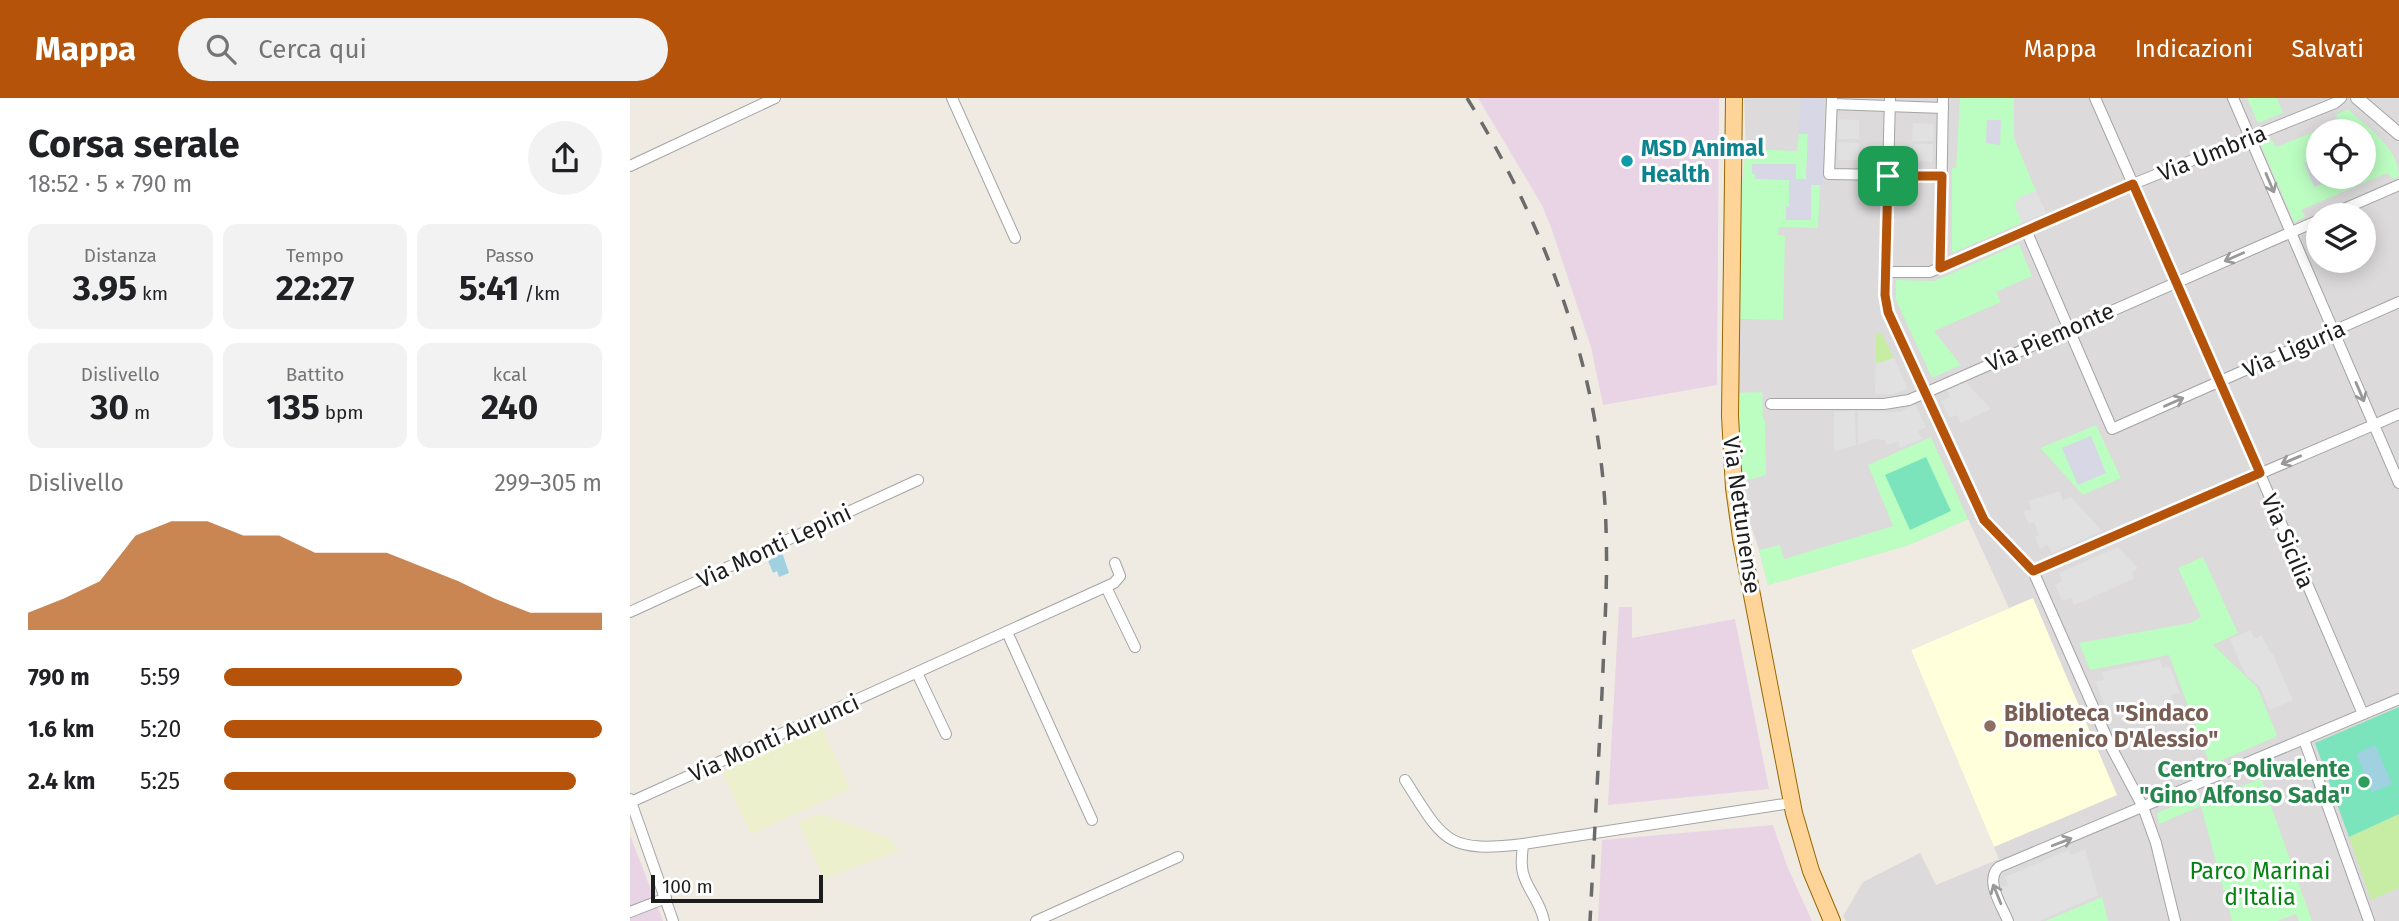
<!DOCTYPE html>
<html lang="it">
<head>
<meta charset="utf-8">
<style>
	:root { --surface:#fff; --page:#f2f2f2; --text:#202124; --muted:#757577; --accent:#b45309 }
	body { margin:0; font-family:"Fira Sans",sans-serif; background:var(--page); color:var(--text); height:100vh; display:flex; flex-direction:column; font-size:26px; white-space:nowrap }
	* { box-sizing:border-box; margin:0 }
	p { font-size:23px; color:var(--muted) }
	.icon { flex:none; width:38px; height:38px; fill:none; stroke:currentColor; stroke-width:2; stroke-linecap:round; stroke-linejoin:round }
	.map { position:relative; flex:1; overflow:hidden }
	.side { display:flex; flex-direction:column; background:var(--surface); width:630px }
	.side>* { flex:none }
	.controls { position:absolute; left:1676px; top:21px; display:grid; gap:14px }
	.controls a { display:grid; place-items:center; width:70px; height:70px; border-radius:50%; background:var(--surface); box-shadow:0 4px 18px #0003; font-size:35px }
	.scale { position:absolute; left:21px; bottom:18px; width:172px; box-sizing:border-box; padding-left:7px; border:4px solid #1d1d1d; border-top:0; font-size:19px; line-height:24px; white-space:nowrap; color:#1d1d1d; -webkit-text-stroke:5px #fff; paint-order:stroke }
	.pin { position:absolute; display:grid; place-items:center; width:60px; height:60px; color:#fff; margin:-30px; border-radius:14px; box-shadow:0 4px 10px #0006 }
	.round { display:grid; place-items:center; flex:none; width:74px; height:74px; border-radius:37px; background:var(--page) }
	.overview { display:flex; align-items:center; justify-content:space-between; height:119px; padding:0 28px }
	h1 { font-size:38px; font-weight:700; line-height:52px }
	.stats { display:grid; grid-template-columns:repeat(3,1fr); gap:10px; height:119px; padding:7px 28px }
	.stats div { display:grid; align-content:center; border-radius:14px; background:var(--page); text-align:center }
	.stats b { font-size:35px; font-weight:700 }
	.stats small { font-size:19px; font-weight:400 }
	.stats p { font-size:19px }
	.chart { height:196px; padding:14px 28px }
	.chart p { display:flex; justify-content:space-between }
	.chart svg { width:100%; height:126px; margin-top:7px; fill:var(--accent); opacity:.7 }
	ul { padding:0 28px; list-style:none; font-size:23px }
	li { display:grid; grid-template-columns:112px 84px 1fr; align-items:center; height:52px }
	li i { height:18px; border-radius:9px; background:var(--accent) }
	header { display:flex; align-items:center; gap:42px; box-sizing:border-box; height:98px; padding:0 35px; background:var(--accent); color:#fff }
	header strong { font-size:33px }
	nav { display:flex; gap:38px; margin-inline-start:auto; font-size:24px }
	.search { width:490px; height:63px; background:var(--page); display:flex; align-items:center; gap:18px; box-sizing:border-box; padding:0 24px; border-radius:38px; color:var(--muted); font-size:26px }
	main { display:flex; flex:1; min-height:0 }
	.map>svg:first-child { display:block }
</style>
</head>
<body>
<header>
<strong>Mappa</strong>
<div class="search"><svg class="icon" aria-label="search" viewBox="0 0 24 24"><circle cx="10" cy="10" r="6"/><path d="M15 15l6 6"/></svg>Cerca qui</div>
<nav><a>Mappa</a><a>Indicazioni</a><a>Salvati</a></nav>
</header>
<main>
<section class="side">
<div class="overview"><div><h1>Corsa serale</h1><p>18:52 · 5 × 790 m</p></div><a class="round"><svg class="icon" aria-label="share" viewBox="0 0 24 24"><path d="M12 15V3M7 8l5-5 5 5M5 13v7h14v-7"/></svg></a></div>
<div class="stats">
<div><p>Distanza</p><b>3.95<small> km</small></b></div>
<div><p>Tempo</p><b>22:27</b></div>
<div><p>Passo</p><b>5:41<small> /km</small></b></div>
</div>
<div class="stats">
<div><p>Dislivello</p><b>30<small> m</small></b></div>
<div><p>Battito</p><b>135<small> bpm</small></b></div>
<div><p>kcal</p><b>240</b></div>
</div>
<div class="chart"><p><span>Dislivello</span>299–305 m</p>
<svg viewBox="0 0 160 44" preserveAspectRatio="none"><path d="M0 44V38L10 33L20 27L30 11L40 6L50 6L60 11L70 11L80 17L90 17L100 17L110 22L120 27L130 33L140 38L150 38L160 38V44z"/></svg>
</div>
<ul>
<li><b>790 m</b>5:59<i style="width:63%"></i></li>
<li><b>1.6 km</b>5:20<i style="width:100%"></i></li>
<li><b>2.4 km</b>5:25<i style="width:93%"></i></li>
</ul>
</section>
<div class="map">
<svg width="1769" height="823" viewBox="0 0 1769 823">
	<rect width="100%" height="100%" fill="#efebe3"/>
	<path fill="#dcdada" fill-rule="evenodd" d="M1114 0H1769V823H1216L1213 818 1233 784 1290 755 1306 787 1369 761 1281 552 1379 510 1338 421 1279 447 1138 487 1129 452 1107 385 1104 295 1110 221V103L1116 51ZM1689 33H1734V79H1689ZM1689 117H1734V163H1689Z"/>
	<g fill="#e9d4e5">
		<path d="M848 0H1089L1087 287 973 307 961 249 922 132 912 107Z"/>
		<path d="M989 509H1002V540L1105 521 1139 691 978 707Z"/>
		<path d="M1143 727 1157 768 1182 823H968L972 742Z"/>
		<path d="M0 737 33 823H0Z"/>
	</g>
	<path fill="#ffffdc" d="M1403 500 1487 697 1364 749 1281 552Z"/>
	<g fill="#ecf0cc">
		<path d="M191 628 220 691 121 736 92 674Z"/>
		<path d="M191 716 261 741 268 753 194 781 168 724Z"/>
	</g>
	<g fill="#c7eda5">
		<path d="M1246 236H1252L1264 260 1246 266Z"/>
		<path d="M1769 716V790L1741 802 1719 739Z"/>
	</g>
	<g fill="#bcfdc2" fill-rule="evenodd">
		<path d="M1330 0H1384V40L1406 93 1389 100 1385 107 1392 125 1322 155V70H1326Z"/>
		<path d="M1617 0H1647L1653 15 1628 25Z"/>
		<path d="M1718 11C1737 29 1769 50 1769 78L1763 81 1757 75 1671 112 1676 119 1664 124 1631 47 1642 42 1646 49 1711 23 1705 17ZM1689 33H1734V79H1689Z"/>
		<path d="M1169 36H1178L1176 81 1181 87H1190L1188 130 1149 129 1148 137 1155 138 1153 222 1110 221V103L1116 51 1167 53Z"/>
		<path d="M1389 146 1402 178 1366 194 1371 204 1304 233 1331 267 1302 280 1266 202V182L1304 183Z"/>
		<path d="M1132 294 1133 322H1135L1136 377 1107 385 1104 295Z"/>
		<path d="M1466 327 1491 380 1453 397 1410 350Z"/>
		<path d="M1301 339 1338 421 1279 447 1138 487 1129 452 1150 447 1154 461 1263 428 1238 367Z"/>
		<path d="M1573 459 1608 535 1583 547 1627 589 1647 637 1646 639 1580 667 1539 557 1460 572 1449 545 1560 525 1571 519 1548 470Z"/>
		<path d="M1631 680 1682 823H1669L1666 816 1647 823H1602L1571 708 1529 726 1527 715 1568 697 1572 705Z"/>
		<path d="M1472 799 1478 823H1415Z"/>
	</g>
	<g fill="#7be4bd">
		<path d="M1296 359 1321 413 1280 432 1255 377Z"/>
		<path d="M1769 609V716L1719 739 1685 645Z"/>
	</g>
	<g fill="#e1e1e1">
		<path d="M1208 21 1229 22V41H1208Z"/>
		<path d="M1283 25 1304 26 1303 43H1282Z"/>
		<path d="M1208 44 1229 45 1228 62H1208Z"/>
		<path d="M1283 46H1303V64L1282 63Z"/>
		<path d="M1406 93 1416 115 1392 125 1385 107 1388 100Z"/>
		<path d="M1264 260 1278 291 1264 296H1245L1246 266Z"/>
		<path d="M1336 284 1361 311 1331 325 1327 317 1319 320 1312 303 1320 299 1317 292Z"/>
		<path d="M1285 306 1296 329 1288 333 1292 341 1270 350 1268 343 1258 347 1255 342 1243 341 1228 347V313L1270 314Z"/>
		<path d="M1225 313 1226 347 1204 353V314Z"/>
		<path d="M1430 393 1433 402 1441 399 1472 433 1422 455 1418 447 1410 451 1405 439 1409 437 1404 424 1399 426 1393 414 1401 411 1398 403Z"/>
		<path d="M1488 449 1508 470 1502 474 1504 481 1444 507 1441 500 1432 503 1425 487 1432 483 1429 475Z"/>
		<path d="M1621 532 1624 541 1632 537 1640 555 1642 554 1663 602 1640 612 1630 589 1615 576 1600 541Z"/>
		<path d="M1530 562 1532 570 1540 569 1550 595 1541 597 1543 605 1486 616 1484 607 1475 609 1465 583 1474 582 1472 574Z"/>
		<path d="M1455 751 1468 797 1410 823H1384L1370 790 1378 787 1375 779 1439 752 1441 757Z"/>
	</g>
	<g fill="#d7d7e5">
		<path d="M1171 0H1194L1193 87H1181V122H1156V108H1159V82L1125 81V76H1122V66H1166V81H1176L1178 36H1169Z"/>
		<path d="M1357 22H1371L1370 47 1356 45Z"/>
		<path d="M1689 59V79H1697L1699 83 1684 89 1674 65Z"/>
		<path d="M1461 338 1476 375 1448 387 1432 350Z"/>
	</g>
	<g fill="#a0d1e0">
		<path d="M152 454 159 475 149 479 147 473 143 475 137 460Z"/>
		<path d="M1745 647 1762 686 1742 694 1726 656Z"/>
	</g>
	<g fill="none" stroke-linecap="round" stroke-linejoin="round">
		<defs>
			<g id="minor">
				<path d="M322 0 385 140"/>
				<path d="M1202 0 1199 76 1312 78"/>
				<path d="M1260 0 1255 194 1258 214 1354 422 1403 473 1480 647 1513 709 1526 745 1545 823"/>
				<path d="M1465 0 1590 283 1733 616"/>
				<path d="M1603 0 1769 385"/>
				<path d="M1202 6 1313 10"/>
				<path d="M0 68 145 0"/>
				<path d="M1700 117 1769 87"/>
				<path d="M1396 132 1482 331 1769 204"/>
				<path d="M1310 170 1313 0"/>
				<path d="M1256 174H1300L1503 86 1705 5 1711 0"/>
				<path d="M1141 306H1254L1279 302 1689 122"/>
				<path d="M1403 473 1769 316"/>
				<path d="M476 489 505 549"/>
				<path d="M0 514 288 382"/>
				<path d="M377 534 462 722"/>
				<path d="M287 575 316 636"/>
				<path d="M1674 642 1739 823"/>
				<path d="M775 682C814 743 816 755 893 746L1161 705"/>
				<path d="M0 701 43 823"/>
				<path d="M1 704 484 485 490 478 485 465"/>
				<path d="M893 746C892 758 890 770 895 781 901 796 911 806 914 823"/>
				<path d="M0 814 36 800"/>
				<path d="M406 823 548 759"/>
				<path d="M1378 823C1372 808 1354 782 1369 769L1769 601"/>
			</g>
			<path id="tertiary" d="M1727 0 1769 36"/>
			<path id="primary" d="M1104 0 1100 318 1104 390 1111 440 1164 715 1181 773 1202 823"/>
		</defs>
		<use href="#minor" stroke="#a4a4a4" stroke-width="12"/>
		<use href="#tertiary" stroke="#a4a4a4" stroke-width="14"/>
		<use href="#primary" stroke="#976700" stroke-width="18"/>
		<use href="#minor" stroke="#fff" stroke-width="10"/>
		<use href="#tertiary" stroke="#fff" stroke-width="12"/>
		<use href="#primary" stroke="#ffd498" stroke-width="16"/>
		<path stroke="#6b6b6b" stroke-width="3.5" stroke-dasharray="14 14" stroke-linecap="butt" d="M837 0C916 129 972 277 976 430 978 485 974 540 972 595 968 671 964 747 960 823"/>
	</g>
	<defs><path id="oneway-shaft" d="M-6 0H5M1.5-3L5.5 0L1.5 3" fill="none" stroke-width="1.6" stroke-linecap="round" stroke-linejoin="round" transform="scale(1.75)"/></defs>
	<g stroke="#999">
		<use href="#oneway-shaft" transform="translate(1640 85) rotate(67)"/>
		<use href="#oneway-shaft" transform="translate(1604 159) rotate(156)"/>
		<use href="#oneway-shaft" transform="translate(1730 294) rotate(67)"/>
		<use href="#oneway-shaft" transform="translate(1544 304) rotate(-24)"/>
		<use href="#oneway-shaft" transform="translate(1661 362) rotate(157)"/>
		<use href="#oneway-shaft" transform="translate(1432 744) rotate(-21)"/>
		<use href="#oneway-shaft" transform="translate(1367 796) rotate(-112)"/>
	</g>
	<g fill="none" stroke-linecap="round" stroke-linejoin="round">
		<defs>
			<path id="route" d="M1258 78H1312L1310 170 1503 86 1630 375 1403 473 1354 422 1258 214 1255 197Z"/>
		</defs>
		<use href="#route" stroke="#fff" stroke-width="14"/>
		<use href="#route" stroke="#b45309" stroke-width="9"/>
	</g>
	<circle fill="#0f9aa8" stroke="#fff" stroke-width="2.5" cx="997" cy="63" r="7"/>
	<circle fill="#8d6e63" stroke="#fff" stroke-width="2.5" cx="1360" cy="628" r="7"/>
	<circle fill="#2e9e5b" stroke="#fff" stroke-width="2.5" cx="1734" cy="684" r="7"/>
	<g text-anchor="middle" stroke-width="6" stroke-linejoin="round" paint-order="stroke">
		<g font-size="23" font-weight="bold" fill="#0d838f" stroke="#fff" text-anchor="start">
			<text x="1011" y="58">MSD Animal<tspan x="1011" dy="26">Health</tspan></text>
		</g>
		<g font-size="23" fill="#1d1d1d" stroke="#fff">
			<text transform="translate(1582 55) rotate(-22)" y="8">Via Umbria</text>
			<text transform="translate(1420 239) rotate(-24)" y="8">Via Piemonte</text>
			<text transform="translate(1664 251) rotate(-24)" y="8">Via Liguria</text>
			<text transform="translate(1112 417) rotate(82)" y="8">Via Nettunense</text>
			<text transform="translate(1658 443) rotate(67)" y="8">Via Sicilia</text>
			<text transform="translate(144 448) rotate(-25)" y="8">Via Monti Lepini</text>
			<text transform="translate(144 640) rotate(-24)" y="8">Via Monti Aurunci</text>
		</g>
		<g font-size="23" font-weight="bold" fill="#785e54" stroke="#fff" text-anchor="start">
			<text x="1374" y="623">Biblioteca "Sindaco<tspan x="1374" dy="26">Domenico D'Alessio"</tspan></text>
		</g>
		<g font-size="23" font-weight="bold" fill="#27864d" stroke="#fff" text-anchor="end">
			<text x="1720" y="679">Centro Polivalente<tspan x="1720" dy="26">"Gino Alfonso Sada"</tspan></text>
		</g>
		<g font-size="23" fill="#048310" stroke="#fff">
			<text x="1630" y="781">Parco Marinai<tspan x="1630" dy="26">d'Italia</tspan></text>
		</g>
	</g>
</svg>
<div class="controls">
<a><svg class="icon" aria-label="locate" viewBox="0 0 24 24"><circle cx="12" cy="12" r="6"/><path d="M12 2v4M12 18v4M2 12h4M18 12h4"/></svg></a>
<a><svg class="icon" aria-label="layers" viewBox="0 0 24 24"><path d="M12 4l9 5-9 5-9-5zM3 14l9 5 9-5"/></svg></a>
</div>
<div class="scale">100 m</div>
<div class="pin" style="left:1258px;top:78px;background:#1e9e55"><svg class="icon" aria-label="arrive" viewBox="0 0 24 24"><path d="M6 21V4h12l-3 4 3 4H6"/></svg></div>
</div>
</main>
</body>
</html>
